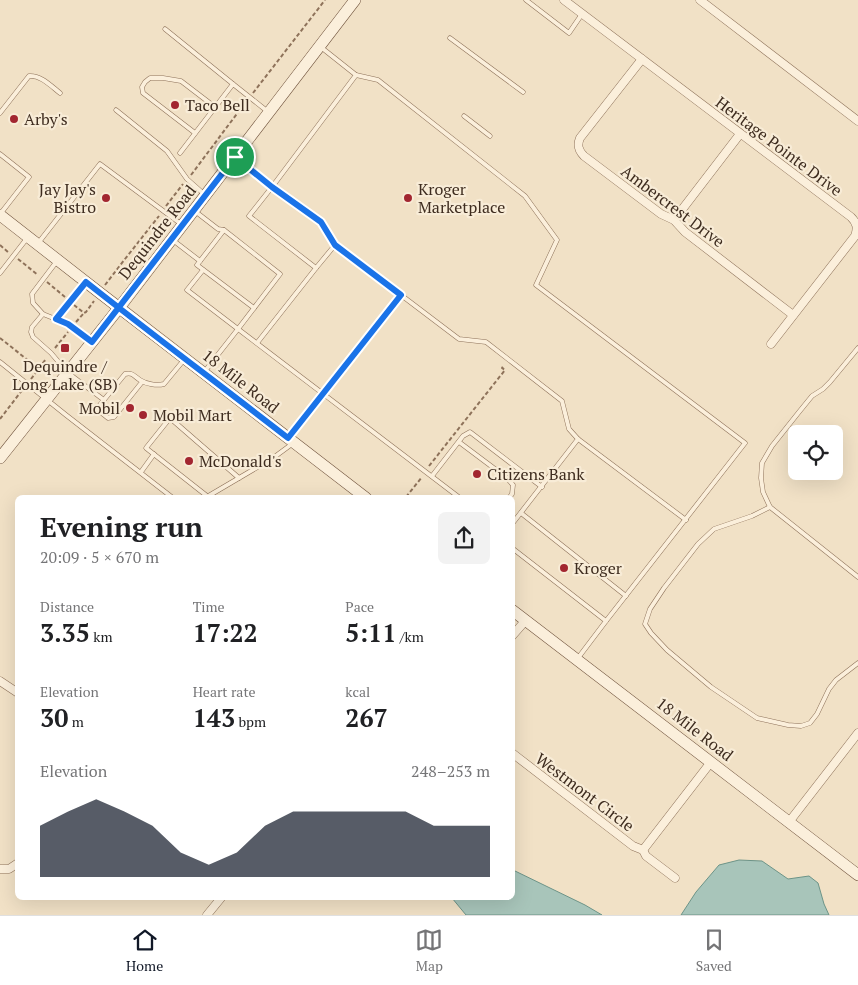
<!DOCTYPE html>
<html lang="en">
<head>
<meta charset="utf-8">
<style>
	:root { --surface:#fff; --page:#f2f2f2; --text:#202124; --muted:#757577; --line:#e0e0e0; --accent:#111827 }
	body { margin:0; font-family:"PT Serif",serif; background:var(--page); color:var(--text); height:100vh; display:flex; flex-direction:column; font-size:19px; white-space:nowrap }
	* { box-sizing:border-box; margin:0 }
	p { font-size:16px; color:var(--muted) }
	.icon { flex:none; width:28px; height:28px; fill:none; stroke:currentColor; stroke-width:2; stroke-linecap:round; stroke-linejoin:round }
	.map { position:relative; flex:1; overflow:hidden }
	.drawer { position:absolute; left:15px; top:495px; width:500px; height:405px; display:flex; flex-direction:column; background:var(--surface); border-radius:8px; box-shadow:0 5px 20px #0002 }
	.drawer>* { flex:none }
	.tools { position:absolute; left:788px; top:425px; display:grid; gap:10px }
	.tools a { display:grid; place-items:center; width:55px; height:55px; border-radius:8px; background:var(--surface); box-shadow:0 5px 20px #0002; font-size:25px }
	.pin { position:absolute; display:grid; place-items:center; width:42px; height:42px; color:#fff; margin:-21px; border:2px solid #fff; border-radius:50%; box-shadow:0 1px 5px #0007 }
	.round { display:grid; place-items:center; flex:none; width:52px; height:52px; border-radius:8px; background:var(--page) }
	.overview { display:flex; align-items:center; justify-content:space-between; height:85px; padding:0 25px }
	h1 { font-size:28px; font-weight:700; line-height:38px }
	.stats { display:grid; grid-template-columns:repeat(3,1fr); gap:8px; height:85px; padding:5px 25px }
	.stats div { display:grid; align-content:center }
	.stats b { font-size:25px; font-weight:700 }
	.stats small { font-size:14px; font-weight:400 }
	.stats p { font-size:14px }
	.chart { height:140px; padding:10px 25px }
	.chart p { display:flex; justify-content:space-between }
	.chart svg { width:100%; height:90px; margin-top:5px; fill:var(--accent); opacity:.7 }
	.tab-bar { display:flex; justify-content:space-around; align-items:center; height:70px; border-top:1px solid var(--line); background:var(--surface); font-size:14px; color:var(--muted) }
	.tab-bar a { display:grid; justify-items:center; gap:2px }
	.tab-bar .selected { color:var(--accent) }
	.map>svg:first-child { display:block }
</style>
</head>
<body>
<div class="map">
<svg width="858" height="915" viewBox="0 0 858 915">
	<rect width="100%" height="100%" fill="#f1e1c6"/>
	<g fill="#a8c5ba" stroke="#6d9488">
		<path d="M739 860 762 861 788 879 809 876 818 883 824 904 829 915H681L696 892 719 865Z"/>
		<path d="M513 870 585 905 602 915H466L452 898H512Z"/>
	</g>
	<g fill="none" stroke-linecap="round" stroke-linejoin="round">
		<defs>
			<g id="service">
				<path d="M526 0 569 33 582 14"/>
				<path d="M165 29 233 84"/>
				<path d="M450 38 523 92"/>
				<path d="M356 75 378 80 525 196 557 240 536 285 745 443 606 621"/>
				<path d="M116 110 167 151 187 179 204 194"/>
				<path d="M0 113 29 76C41 75 51 86 60 93"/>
				<path d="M464 116 490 136"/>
				<path d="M195 133 143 93 142 87 145 82 150 78H163L181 81 215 107"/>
				<path d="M180 153 233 84 267 111"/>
				<path d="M0 154 29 177 1 213"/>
				<path d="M237 159 272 187 321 223 335 245 459 339 486 342 562 401 569 429 578 439 512 524"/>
				<path d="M196 212 218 229 224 230 280 274 238 329 187 290 203 270"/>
				<path d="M224 230 197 265 254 308"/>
				<path d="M174 241 200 261"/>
				<path d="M39 242 100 164 181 224"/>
				<path d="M316 268 335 245"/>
				<path d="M0 273 28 237"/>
				<path d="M43 314 33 303 32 294 57 261"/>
				<path d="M56 319 84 284"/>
				<path d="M90 341 68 324 43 314 32 327 31 332 33 337 51 353 68 373 104 400"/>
				<path d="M257 343 316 268 249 216 272 187 356 75 322 48"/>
				<path d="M858 348 830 382 823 389 812 396 799 412 772 446 762 463 761 478 763 492 770 507 858 577"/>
				<path d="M0 362 66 415 173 498"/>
				<path d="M205 371 238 329 460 498"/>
				<path d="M142 382 114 417 108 418 98 410 99 406 125 374C132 372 134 376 140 380 146 384 157 386 164 384L183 361"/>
				<path d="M290 437 401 295"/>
				<path d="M578 439 686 520"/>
				<path d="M459 442 507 478 513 485 512 494 509 498"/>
				<path d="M141 472 154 454"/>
				<path d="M432 476 463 436 470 432 542 487"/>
				<path d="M207 496 146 448 170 418 239 478"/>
				<path d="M205 498 273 458 292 444"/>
				<path d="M770 507 752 516 714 529 698 544 664 588 650 609 645 624 651 633 667 650 711 687 757 718 788 725 801 726 810 723 817 714 829 689 836 680 858 663"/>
				<path d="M521 513 626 596"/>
				<path d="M512 548 606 621 578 658"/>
			</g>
			<g id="minor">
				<path d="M564 0 851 217C857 223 858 228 855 236L771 344"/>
				<path d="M700 0 858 121"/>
				<path d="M642 59 580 138C577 145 578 150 584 156L661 214 674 220 685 232 793 315"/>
				<path d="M674 220 740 134"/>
				<path d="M512 636 526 620"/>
				<path d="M0 681 18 693"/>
				<path d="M512 753 633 846 643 850 646 856 675 878"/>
				<path d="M789 822 858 733"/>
				<path d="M643 850 711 762"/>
				<path d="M0 869H9L18 863"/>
				<path d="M207 915 221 898"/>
			</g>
			<g id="secondary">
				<path d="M0 215 100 293 366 498"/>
				<path d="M0 458 119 308 355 0"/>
				<path d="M512 610 858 875"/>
			</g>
		</defs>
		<use href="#service" stroke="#8e725a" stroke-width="5"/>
		<use href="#minor" stroke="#8e725a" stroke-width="9"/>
		<use href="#secondary" stroke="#70533d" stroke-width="12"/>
		<g stroke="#8e725a" stroke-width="2" stroke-dasharray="4 2.5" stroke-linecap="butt">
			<path d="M253 93 325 0"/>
			<path d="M191 175 245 103"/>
			<path d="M166 206 183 184"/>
			<path d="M0 245 8 252"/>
			<path d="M18 259 38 275"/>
			<path d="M47 282 65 297"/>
			<path d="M105 285 125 259 159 216"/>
			<path d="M74 305 84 313 86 312 94 301"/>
			<path d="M76 322 84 313"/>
			<path d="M0 338 39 369"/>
			<path d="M55 348 68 332"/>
			<path d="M31 379 46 359"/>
			<path d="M0 419 23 389"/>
			<path d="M429 466 505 370 502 368 504 365"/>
			<path d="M406 497 422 477"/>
		</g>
		<use href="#service" stroke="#fbefdb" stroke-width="4"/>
		<use href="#minor" stroke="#fbefdb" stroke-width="8"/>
		<use href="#secondary" stroke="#fbefdb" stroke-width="11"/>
	</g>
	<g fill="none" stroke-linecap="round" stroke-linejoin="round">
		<defs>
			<path id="route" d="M235 157 92 342 68 324 56 319 86 282C153 335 221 386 288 438L401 295 335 245 321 222 272 187 235 157"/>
		</defs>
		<use href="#route" stroke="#fff" stroke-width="10"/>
		<use href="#route" stroke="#1a73e8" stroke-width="6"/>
	</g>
	<g fill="#a22630" stroke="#f8ecd7" stroke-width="2">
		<circle cx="175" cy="105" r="5"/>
		<circle cx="14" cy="119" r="5"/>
		<circle cx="106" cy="198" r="5"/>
		<circle cx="408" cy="198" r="5"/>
		<rect x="60" y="343" width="10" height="10" rx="2.5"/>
		<circle cx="130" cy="408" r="5"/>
		<circle cx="143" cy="415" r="5"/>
		<circle cx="189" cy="461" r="5"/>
		<circle cx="477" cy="474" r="5"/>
		<circle cx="564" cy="568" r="5"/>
	</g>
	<g text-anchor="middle" stroke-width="4.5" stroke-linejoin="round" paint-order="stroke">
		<g font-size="16" fill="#3e2c1f" stroke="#f8ecd7" text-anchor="start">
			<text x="185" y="111">Taco Bell</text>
			<text x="24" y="125">Arby's</text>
			<text x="96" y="195" text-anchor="end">Jay Jay's<tspan x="96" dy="18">Bistro</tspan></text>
			<text x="418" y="195">Kroger<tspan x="418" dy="18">Marketplace</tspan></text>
			<text x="65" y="372" text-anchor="middle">Dequindre /<tspan x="65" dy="18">Long Lake (SB)</tspan></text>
			<text x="120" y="414" text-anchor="end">Mobil</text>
			<text x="153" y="421">Mobil Mart</text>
			<text x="199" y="467">McDonald's</text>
			<text x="487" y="480">Citizens Bank</text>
			<text x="574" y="574">Kroger</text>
		</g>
		<g font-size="16" fill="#3e2c1f" stroke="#f8ecd7">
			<text transform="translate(779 146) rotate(37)" y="6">Heritage Pointe Drive</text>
			<text transform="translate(673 206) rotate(37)" y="6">Ambercrest Drive</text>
			<text transform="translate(157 232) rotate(-52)" y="6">Dequindre Road</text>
			<text transform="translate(241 381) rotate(38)" y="6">18 Mile Road</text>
			<text transform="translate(695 729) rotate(38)" y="6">18 Mile Road</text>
			<text transform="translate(585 792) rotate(37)" y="6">Westmont Circle</text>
		</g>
	</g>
</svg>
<div class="tools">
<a><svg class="icon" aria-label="locate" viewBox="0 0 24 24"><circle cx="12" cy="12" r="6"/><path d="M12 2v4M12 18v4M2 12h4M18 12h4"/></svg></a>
</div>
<div class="pin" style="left:235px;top:157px;background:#1e9e55"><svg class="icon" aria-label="arrive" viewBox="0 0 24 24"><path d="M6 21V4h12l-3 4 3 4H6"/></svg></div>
<section class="drawer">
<div class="overview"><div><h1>Evening run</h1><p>20:09 · 5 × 670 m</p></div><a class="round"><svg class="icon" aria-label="share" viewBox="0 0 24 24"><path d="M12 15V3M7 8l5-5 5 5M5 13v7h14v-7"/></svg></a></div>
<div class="stats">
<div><p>Distance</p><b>3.35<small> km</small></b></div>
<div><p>Time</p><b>17:22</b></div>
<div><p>Pace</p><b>5:11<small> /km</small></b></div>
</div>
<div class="stats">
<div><p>Elevation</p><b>30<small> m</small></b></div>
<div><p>Heart rate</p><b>143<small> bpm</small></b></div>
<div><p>kcal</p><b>267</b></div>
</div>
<div class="chart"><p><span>Elevation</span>248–253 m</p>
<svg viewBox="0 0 160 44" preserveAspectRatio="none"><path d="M0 44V19L10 12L20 6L30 12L40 19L50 32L60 38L70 32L80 19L90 12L100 12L110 12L120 12L130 12L140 19L150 19L160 19V44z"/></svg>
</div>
</section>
</div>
<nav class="tab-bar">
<a class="selected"><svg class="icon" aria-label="home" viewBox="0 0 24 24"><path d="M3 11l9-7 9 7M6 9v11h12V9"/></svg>Home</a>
<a><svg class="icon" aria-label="map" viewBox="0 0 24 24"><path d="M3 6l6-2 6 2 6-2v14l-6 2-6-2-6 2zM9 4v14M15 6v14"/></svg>Map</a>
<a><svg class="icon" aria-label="saved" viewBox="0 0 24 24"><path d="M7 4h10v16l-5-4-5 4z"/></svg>Saved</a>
</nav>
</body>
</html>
